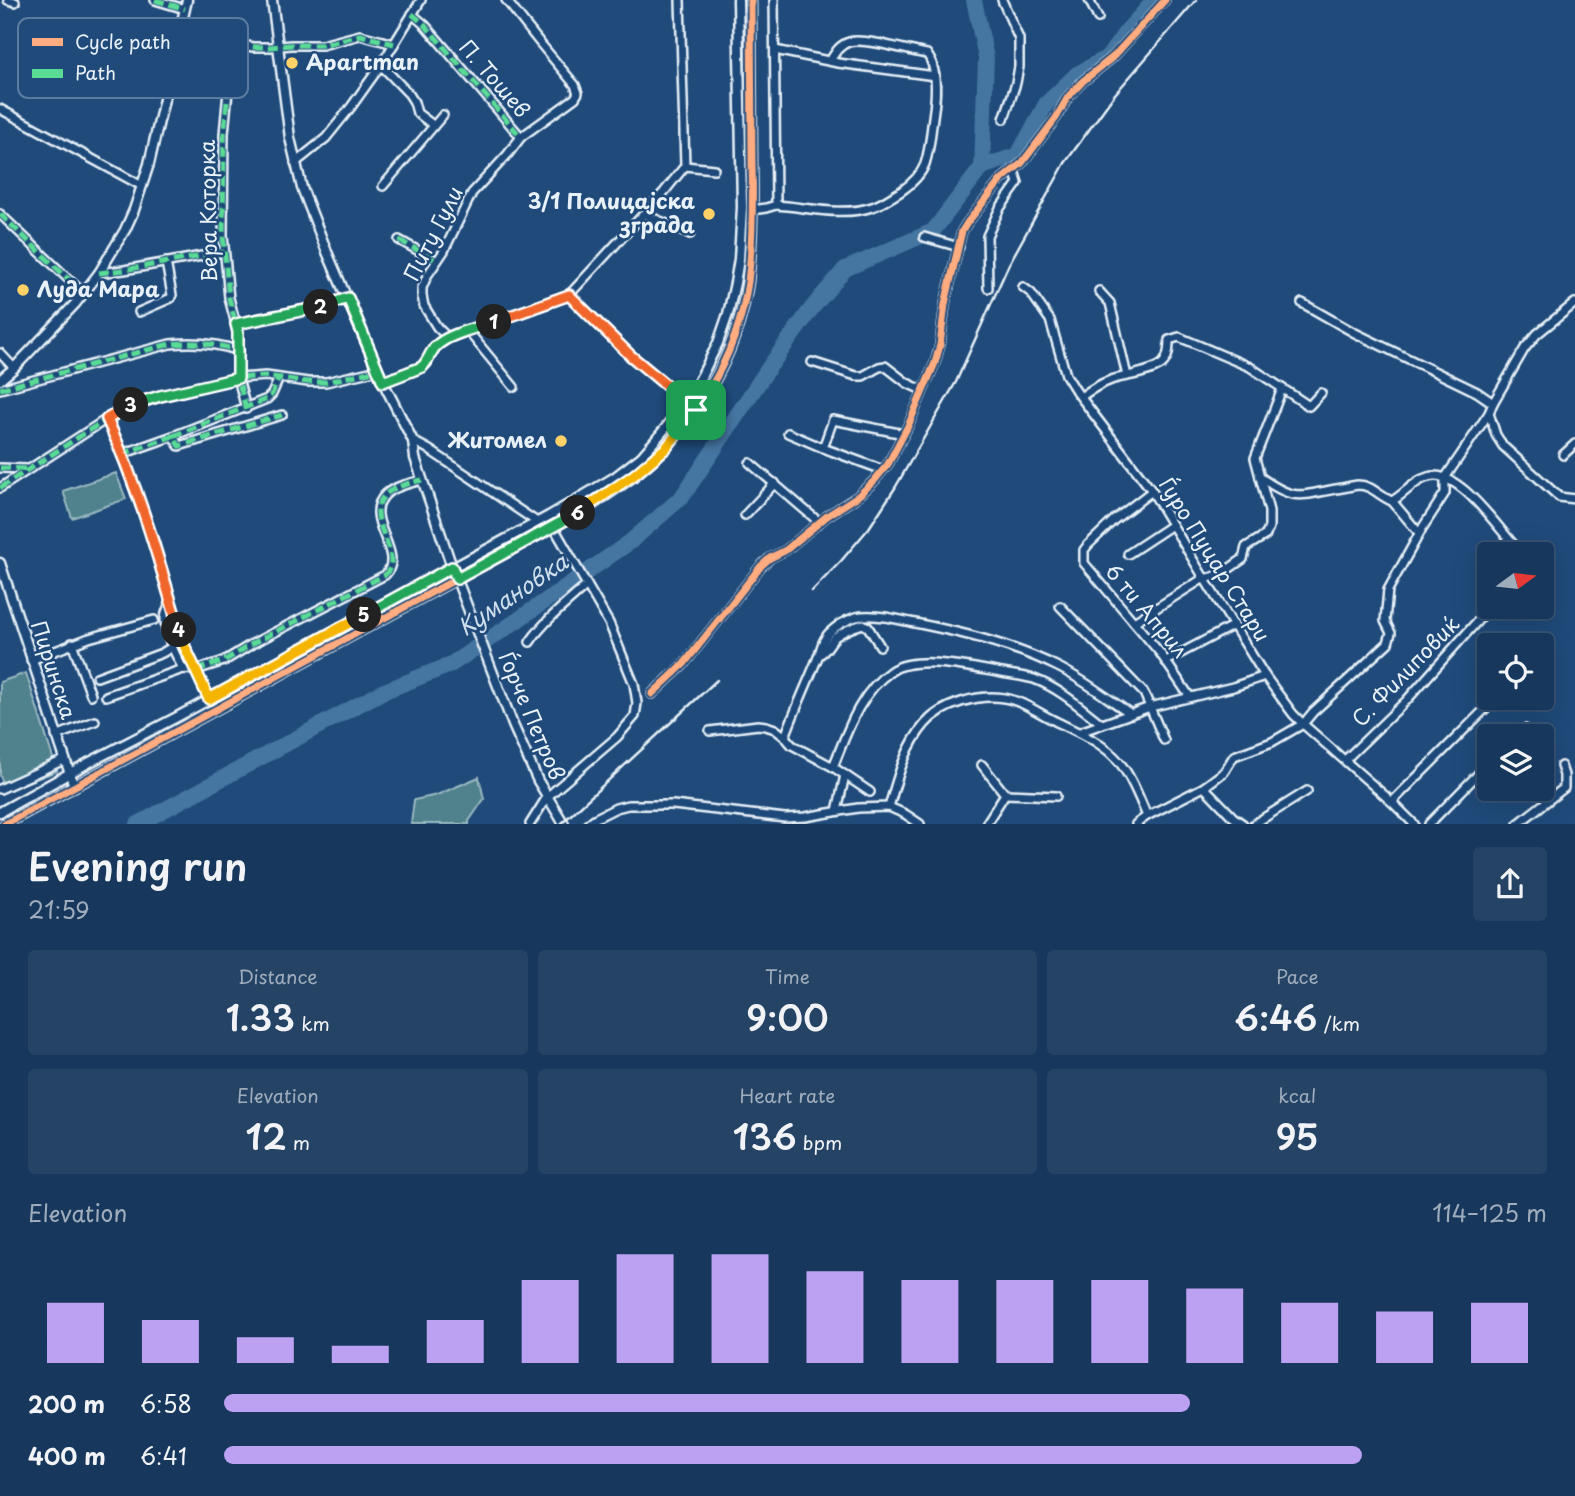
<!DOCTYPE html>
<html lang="en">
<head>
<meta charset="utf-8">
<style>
	:root { --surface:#17385c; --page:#244365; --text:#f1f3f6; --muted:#9eacbb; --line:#365272; --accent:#bca0f2 }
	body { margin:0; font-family:"Playpen Sans",sans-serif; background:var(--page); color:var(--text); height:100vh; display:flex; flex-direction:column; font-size:26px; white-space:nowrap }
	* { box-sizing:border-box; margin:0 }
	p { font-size:23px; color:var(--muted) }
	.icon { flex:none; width:38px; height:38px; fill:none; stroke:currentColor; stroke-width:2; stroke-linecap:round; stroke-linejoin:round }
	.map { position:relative; height:824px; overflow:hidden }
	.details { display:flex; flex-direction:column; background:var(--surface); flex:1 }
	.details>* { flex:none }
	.needle { width:46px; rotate:75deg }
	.buttons { position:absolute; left:1477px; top:542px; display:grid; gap:14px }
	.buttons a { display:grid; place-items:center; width:77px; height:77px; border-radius:7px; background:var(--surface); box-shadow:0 7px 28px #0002,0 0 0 2px var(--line); font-size:35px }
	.pin { position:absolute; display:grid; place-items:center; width:60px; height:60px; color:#fff; margin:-30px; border-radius:14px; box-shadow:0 4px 10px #0006 }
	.km { position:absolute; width:35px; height:35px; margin:-18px; border-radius:50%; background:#222; color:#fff; font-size:19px; line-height:35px; text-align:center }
	.round { display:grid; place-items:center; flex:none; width:74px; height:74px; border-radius:7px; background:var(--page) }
	.summary { display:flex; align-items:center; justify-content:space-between; height:119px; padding:0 28px }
	h1 { font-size:38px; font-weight:600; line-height:52px }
	.metrics { display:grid; grid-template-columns:repeat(3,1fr); gap:10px; height:119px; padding:7px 28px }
	.metrics div { display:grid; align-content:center; border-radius:7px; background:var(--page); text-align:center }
	.metrics b { font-size:35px; font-weight:600 }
	.metrics small { font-size:19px; font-weight:400 }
	.metrics p { font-size:19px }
	.chart { height:196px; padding:14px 28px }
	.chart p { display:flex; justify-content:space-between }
	.chart svg { width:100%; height:126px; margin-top:7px; stroke:var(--accent); stroke-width:6 }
	ul { padding:0 28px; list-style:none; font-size:23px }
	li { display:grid; grid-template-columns:112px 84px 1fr; align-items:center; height:52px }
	li i { height:18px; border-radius:9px; background:var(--accent) }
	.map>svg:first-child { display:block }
</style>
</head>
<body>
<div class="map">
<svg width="1575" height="824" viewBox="0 0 1575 824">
	<rect width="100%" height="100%" fill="#1f4a7a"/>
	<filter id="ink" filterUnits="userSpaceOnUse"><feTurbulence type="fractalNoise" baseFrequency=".0143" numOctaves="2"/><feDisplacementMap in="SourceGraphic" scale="14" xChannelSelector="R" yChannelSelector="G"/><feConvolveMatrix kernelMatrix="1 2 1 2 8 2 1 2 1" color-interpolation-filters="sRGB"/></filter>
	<g filter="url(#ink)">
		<g fill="#4f828d" stroke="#9cbac2" stroke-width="2">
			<path d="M116 473 126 499 72 518 63 491Z"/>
			<path d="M26 673 57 771 5 791 0 775V682Z"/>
			<path d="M479 777 484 799 469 821V824H411L414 800 437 795Z"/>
		</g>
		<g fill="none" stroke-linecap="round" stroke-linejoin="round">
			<g stroke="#4475a1" stroke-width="16">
				<path d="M974 0 986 58 982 167"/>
				<path d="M982 167 1018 155 1046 104 1077 74 1108 57 1125 33 1155 0"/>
				<path d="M138 824 382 692 450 665 512 624 630 542 682 497 770 366 812 308 845 269 933 231 982 167"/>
			</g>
			<defs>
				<g id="minor">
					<path d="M8 0 15 2"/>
					<path d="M155 0 185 9"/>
					<path d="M1002 0 1019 39V67L1016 83 1004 119"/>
					<path d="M1089 0 1098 18"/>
					<path d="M412 14 425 25 521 137"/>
					<path d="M179 34 253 47H271L291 45H322L360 35 394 44"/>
					<path d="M229 42 228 91 224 134 223 235 229 298 238 332V378L246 409"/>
					<path d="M775 50 838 63 935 76"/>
					<path d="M381 65 409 94 414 102 417 113 433 125"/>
					<path d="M0 109 142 186"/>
					<path d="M295 163 326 138 351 107 381 65 421 0"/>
					<path d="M685 166 714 169"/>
					<path d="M383 186 443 115"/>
					<path d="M776 205C807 207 842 217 872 207 882 204 891 197 900 192 910 185 921 175 925 164 930 149 931 132 933 117 936 98 939 70 927 54 909 51 864 37 849 42 839 45 835 53 830 61"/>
					<path d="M752 210 766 208 776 205 774 0"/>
					<path d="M0 214 83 293"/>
					<path d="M644 214 690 234"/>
					<path d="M924 237 959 247"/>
					<path d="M399 240 437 261"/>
					<path d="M99 273 124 270 224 252"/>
					<path d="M1023 287 1031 293 1050 320 1066 375 1076 391 1152 491 1204 578 1265 676 1293 714 1303 724 1392 802 1414 824"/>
					<path d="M988 288 987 236 1000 208 1018 183 1014 170"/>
					<path d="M1099 291 1110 303 1127 376"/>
					<path d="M569 295 631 356 696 410"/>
					<path d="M1302 303 1353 332 1477 392 1493 403 1489 413 1496 435 1503 446 1559 497 1575 499"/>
					<path d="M139 312 171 298 172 295 166 262"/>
					<path d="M236 324C273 314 312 311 348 298"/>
					<path d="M468 331 514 387"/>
					<path d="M448 338 437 327 424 306 422 296V288L427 276 444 251 472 193 508 154 521 137 575 98 578 93 575 85 540 43 506 0"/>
					<path d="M0 353 14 368"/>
					<path d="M812 362 856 376H863L879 367 885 366 907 383 922 390"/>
					<path d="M383 382 422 367 427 363 435 347 448 338 569 295 664 192 685 166 680 0"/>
					<path d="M0 389 170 344C192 342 217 343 239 351"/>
					<path d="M1081 397C1090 390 1100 384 1111 380 1123 376 1157 372 1164 362 1169 356 1169 347 1169 340L1179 337 1250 367 1309 406 1321 393"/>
					<path d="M1493 403 1525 348 1537 334 1575 303"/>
					<path d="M107 419 119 446 150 531 184 645 209 699"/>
					<path d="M788 433 823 448 883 470"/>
					<path d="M173 436 267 399 272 394 279 378"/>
					<path d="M413 441 428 449 537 522"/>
					<path d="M823 448 833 420 904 434"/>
					<path d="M122 454 173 436 179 446 282 415"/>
					<path d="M1563 455 1575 444"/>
					<path d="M750 463 819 522"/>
					<path d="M0 468 27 469"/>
					<path d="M1260 477C1294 501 1298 496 1336 489 1343 488 1351 486 1358 485 1372 485 1380 497 1392 501 1405 494 1413 481 1428 477 1457 467 1497 527 1515 546 1519 549 1524 552 1529 555"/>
					<path d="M0 488 119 411 143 401 238 378 266 376 308 382H326L378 370"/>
					<path d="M1152 491 1114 520 1088 545 1084 550V563L1160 653 1190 697"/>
					<path d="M1392 501 1419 533"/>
					<path d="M745 515 775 483"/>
					<path d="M1128 554 1172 525"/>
					<path d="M1542 557H1548"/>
					<path d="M171 602C169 606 167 609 166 613 161 629 176 655 183 669"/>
					<path d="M1060 606 1144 693 1164 740"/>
					<path d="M1134 622 1204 578C1218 579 1231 567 1243 559L1246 547 1266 535 1269 527V511L1255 458 1282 389"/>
					<path d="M530 642C545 620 567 603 587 585"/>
					<path d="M72 643 91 695"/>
					<path d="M819 655C827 651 829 643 835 637 843 631 853 627 863 624L868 627 880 646"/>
					<path d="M31 660 89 638 154 620"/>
					<path d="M1166 661 1234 625"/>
					<path d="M97 677 162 653 172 647"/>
					<path d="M652 694 684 664 761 566 770 558 786 550 827 516 858 496 874 481 888 464 908 426 935 363 940 345 945 304 962 231 967 223 1001 180 1022 163 1056 118 1068 97 1083 81 1113 57 1165 0"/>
					<path d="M106 696 183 669 196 670 224 661 252 644 385 575C407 553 360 518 386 494 395 486 411 483 422 480"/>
					<path d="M710 731 758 725 766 726 775 729 785 737 792 745 833 767 870 792"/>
					<path d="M1080 732 1150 707 1233 687 1265 676"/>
					<path d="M56 736 95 721"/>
					<path d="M785 737C795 710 807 684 818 657 821 649 822 640 829 633 836 626 847 620 856 617 872 613 894 618 910 622 960 632 1012 644 1058 667 1084 680 1107 698 1131 714"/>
					<path d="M1517 737 1525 729"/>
					<path d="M1345 760 1406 701 1490 607"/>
					<path d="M982 765 1005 794 986 824"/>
					<path d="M833 767C847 733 859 693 891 671 916 654 974 668 1002 673 1013 675 1024 676 1034 679 1059 688 1081 708 1102 724"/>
					<path d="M1204 787 1233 817 1243 824"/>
					<path d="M0 789 64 760"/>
					<path d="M1005 794 1056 796"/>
					<path d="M1392 802 1496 698"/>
					<path d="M889 807C897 779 905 747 925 724 942 704 978 694 1004 698 1023 701 1040 714 1057 722 1080 733 1104 743 1120 763 1132 778 1139 798 1147 816"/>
					<path d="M837 811 845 775"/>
					<path d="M530 824 547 797 617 737 635 716 637 703 634 684 609 623 553 526"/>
					<path d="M588 824 594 819 616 808 628 805H673L785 818 805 817 858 808 889 807 905 814 920 824"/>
					<path d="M1136 824 1147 816 1204 787 1224 772 1234 756 1272 742 1303 724 1313 712 1388 643 1391 633 1385 621 1388 590 1423 527 1445 493V478L1489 413"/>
					<path d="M1254 824 1307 791"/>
					<path d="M1429 824 1489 763"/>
					<path d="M1518 824 1564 788V775L1561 766"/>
				</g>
				<g id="tertiary">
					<path d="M272 0 290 138 302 188 327 252 383 382 413 441 415 458 452 567 513 725 538 781 564 824"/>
					<path d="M0 380 14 368 75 304 99 273 125 230 134 210 149 164 187 0"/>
					<path d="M0 563 74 786"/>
					<path d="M0 812 90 762 177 717 549 516 615 477 641 457 654 442 686 403 701 377 718 343 728 314 735 283 739 259 742 207 738 0"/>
					<path d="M5 824 587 508C603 497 620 487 635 475 695 426 737 358 748 282 753 241 753 200 752 160 752 106 751 53 751 0"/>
				</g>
			</defs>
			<use href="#minor" stroke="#e8f1f8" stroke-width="12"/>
			<use href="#tertiary" stroke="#e8f1f8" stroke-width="13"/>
			<use href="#minor" stroke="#1f4a7a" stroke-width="7"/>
			<use href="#tertiary" stroke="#1f4a7a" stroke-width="8"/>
			<g stroke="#e8f1f8" stroke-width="2.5">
				<path d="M812 591 841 561 869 528 895 488 956 382 1009 264 1065 163 1115 94 1196 0"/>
				<path d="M561 824 717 680"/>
			</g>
			<g stroke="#5adb95" stroke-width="5" stroke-dasharray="10 5" stroke-linecap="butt">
				<path d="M155 0 185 9"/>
				<path d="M412 14 425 25 521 137"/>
				<path d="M179 34 253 47H271L291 45H322L360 35 394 44"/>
				<path d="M229 42 228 91 224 134 223 235 229 298 238 332V378L246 409"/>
				<path d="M0 214 83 293"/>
				<path d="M399 240 437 261"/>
				<path d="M99 273 124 270 224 252"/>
				<path d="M0 389 170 344C192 342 217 343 239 351"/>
				<path d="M107 419 119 446 150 531 184 645 209 699"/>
				<path d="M173 436 267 399 272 394 279 378"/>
				<path d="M122 454 173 436 179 446 282 415"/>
				<path d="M0 468 27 469"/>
				<path d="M0 488 119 411 143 401 238 378 266 376 308 382H326L378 370"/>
				<path d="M196 670 224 661 252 644 385 575C407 553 360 518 386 494 395 486 411 483 422 480"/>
			</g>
			<defs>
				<g id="cycleway">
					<path d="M652 694 684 664 761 566 770 558 786 550 827 516 858 496 874 481 888 464 908 426 935 363 940 345 945 304 962 231 967 223 1001 180 1022 163 1056 118 1068 97 1083 81 1113 57 1165 0"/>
					<path d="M5 824 587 508C603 497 620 487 635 475 695 426 737 358 748 282 753 241 753 200 752 160 752 106 751 53 751 0"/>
				</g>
			</defs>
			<use href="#cycleway" stroke="#1f4a7a" stroke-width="11"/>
			<use href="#cycleway" stroke="#ffac80" stroke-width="7"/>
		</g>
	</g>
	<g fill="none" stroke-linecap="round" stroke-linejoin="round" filter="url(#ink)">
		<defs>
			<path id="split-1" d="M494 322 569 295 631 356 696 410"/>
			<path id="split-2" d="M321 307 348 298 383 382 422 367C428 361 430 353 435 347 447 334 477 328 494 322"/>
			<path id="split-3" d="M131 405 160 396 238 378V332L236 324 321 307"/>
			<path id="split-4" d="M131 405 107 419C138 487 159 559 179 630"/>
			<path id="split-5" d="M179 630 184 645 209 699 364 615"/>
			<path id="split-6" d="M364 615 452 567 457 579 578 513"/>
			<path id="split-7" d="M578 513 634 475 666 448 696 410"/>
		</defs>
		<use href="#split-1" stroke="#fff" stroke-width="14"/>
		<use href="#split-2" stroke="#fff" stroke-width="14"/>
		<use href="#split-3" stroke="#fff" stroke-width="14"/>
		<use href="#split-4" stroke="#fff" stroke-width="14"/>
		<use href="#split-5" stroke="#fff" stroke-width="14"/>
		<use href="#split-6" stroke="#fff" stroke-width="14"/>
		<use href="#split-7" stroke="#fff" stroke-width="14"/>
		<use href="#split-1" stroke="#f0652b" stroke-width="9"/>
		<use href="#split-2" stroke="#22a559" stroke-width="9"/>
		<use href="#split-3" stroke="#22a559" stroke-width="9"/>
		<use href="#split-4" stroke="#f0652b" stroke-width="9"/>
		<use href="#split-5" stroke="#f5b400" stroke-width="9"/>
		<use href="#split-6" stroke="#22a559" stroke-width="9"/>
		<use href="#split-7" stroke="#f5b400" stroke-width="9"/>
	</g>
	<g fill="#ffd166" stroke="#1f4a7a" stroke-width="2.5">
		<circle cx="292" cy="63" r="7"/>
		<circle cx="709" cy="214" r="7"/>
		<circle cx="23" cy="290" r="7"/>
		<circle cx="561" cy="441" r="7"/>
	</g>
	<g text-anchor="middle" stroke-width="5" stroke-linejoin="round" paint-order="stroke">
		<g font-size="21" font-weight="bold" fill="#e8f1f8" stroke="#1f4a7a" text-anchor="start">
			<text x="306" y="70">Apartman</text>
			<text x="695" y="209" text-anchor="end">3/1 Полицајска<tspan x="695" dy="24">зграда</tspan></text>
			<text x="37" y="297">Луда Мара</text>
			<text x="547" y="448" text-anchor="end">Житомел</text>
		</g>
		<g font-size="21" fill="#e8f1f8" stroke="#1f4a7a">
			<text transform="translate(494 79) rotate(49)" y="7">П. Тошев</text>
			<text transform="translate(209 211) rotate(-91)" y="7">Вера Которка</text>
			<text transform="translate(434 234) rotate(-63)" y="7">Питу Гули</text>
			<text transform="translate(1214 560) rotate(58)" y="7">Ѓуро Пуцар Стари</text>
			<text transform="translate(1146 611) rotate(50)" y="7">6 ти Април</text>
			<text transform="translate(53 670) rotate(72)" y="7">Пиринска</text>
			<text transform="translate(1406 672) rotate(-46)" y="7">С. Филиповиќ</text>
			<text transform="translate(531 716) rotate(67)" y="7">Ѓорче Петров</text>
		</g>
		<g font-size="23" font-style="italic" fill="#cfdeeb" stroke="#1f4a7a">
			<text transform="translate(513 595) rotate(-34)" y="8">Кумановка</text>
		</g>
	</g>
	<rect x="18" y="18" width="230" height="80" rx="10" fill="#1f4a7a" stroke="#5b7ca0" stroke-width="2"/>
	<rect x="32" y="38" width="31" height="8" fill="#ffac80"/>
	<rect x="32" y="69" width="31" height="9" fill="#5adb95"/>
	<g font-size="19" fill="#e8f1f8">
		<text x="75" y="49">Cycle path</text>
		<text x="75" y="80">Path</text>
	</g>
</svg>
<div class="buttons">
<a><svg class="needle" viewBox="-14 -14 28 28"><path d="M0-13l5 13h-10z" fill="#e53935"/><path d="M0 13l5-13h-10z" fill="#9eacbb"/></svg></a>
<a><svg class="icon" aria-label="locate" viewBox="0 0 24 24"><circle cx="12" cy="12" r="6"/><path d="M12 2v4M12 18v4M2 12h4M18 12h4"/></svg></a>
<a><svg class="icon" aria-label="layers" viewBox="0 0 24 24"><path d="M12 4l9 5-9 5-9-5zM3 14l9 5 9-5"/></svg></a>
</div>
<div class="pin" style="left:696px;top:410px;background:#1e9e55"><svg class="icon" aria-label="arrive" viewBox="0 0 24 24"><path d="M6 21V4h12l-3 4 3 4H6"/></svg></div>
<b class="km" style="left:494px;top:322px">1</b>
<b class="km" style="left:321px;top:307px">2</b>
<b class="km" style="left:131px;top:405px">3</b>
<b class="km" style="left:179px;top:630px">4</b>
<b class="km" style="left:364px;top:615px">5</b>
<b class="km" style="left:578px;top:513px">6</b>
</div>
<section class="details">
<div class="summary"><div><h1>Evening run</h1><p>21:59</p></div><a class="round"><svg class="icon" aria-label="share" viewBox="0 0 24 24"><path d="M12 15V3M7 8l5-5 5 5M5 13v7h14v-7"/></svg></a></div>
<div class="metrics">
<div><p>Distance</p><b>1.33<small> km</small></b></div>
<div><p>Time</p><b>9:00</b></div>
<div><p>Pace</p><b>6:46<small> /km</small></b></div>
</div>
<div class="metrics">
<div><p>Elevation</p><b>12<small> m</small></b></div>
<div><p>Heart rate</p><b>136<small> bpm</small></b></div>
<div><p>kcal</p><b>95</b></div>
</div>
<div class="chart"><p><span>Elevation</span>114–125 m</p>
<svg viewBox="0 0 160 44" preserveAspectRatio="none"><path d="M5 44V23M15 44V29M25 44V35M35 44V38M45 44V29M55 44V15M65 44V6M75 44V6M85 44V12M95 44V15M105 44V15M115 44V15M125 44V18M135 44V23M145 44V26M155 44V23"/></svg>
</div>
<ul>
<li><b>200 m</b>6:58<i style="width:73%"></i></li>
<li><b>400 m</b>6:41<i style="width:86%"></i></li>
</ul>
</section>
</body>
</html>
